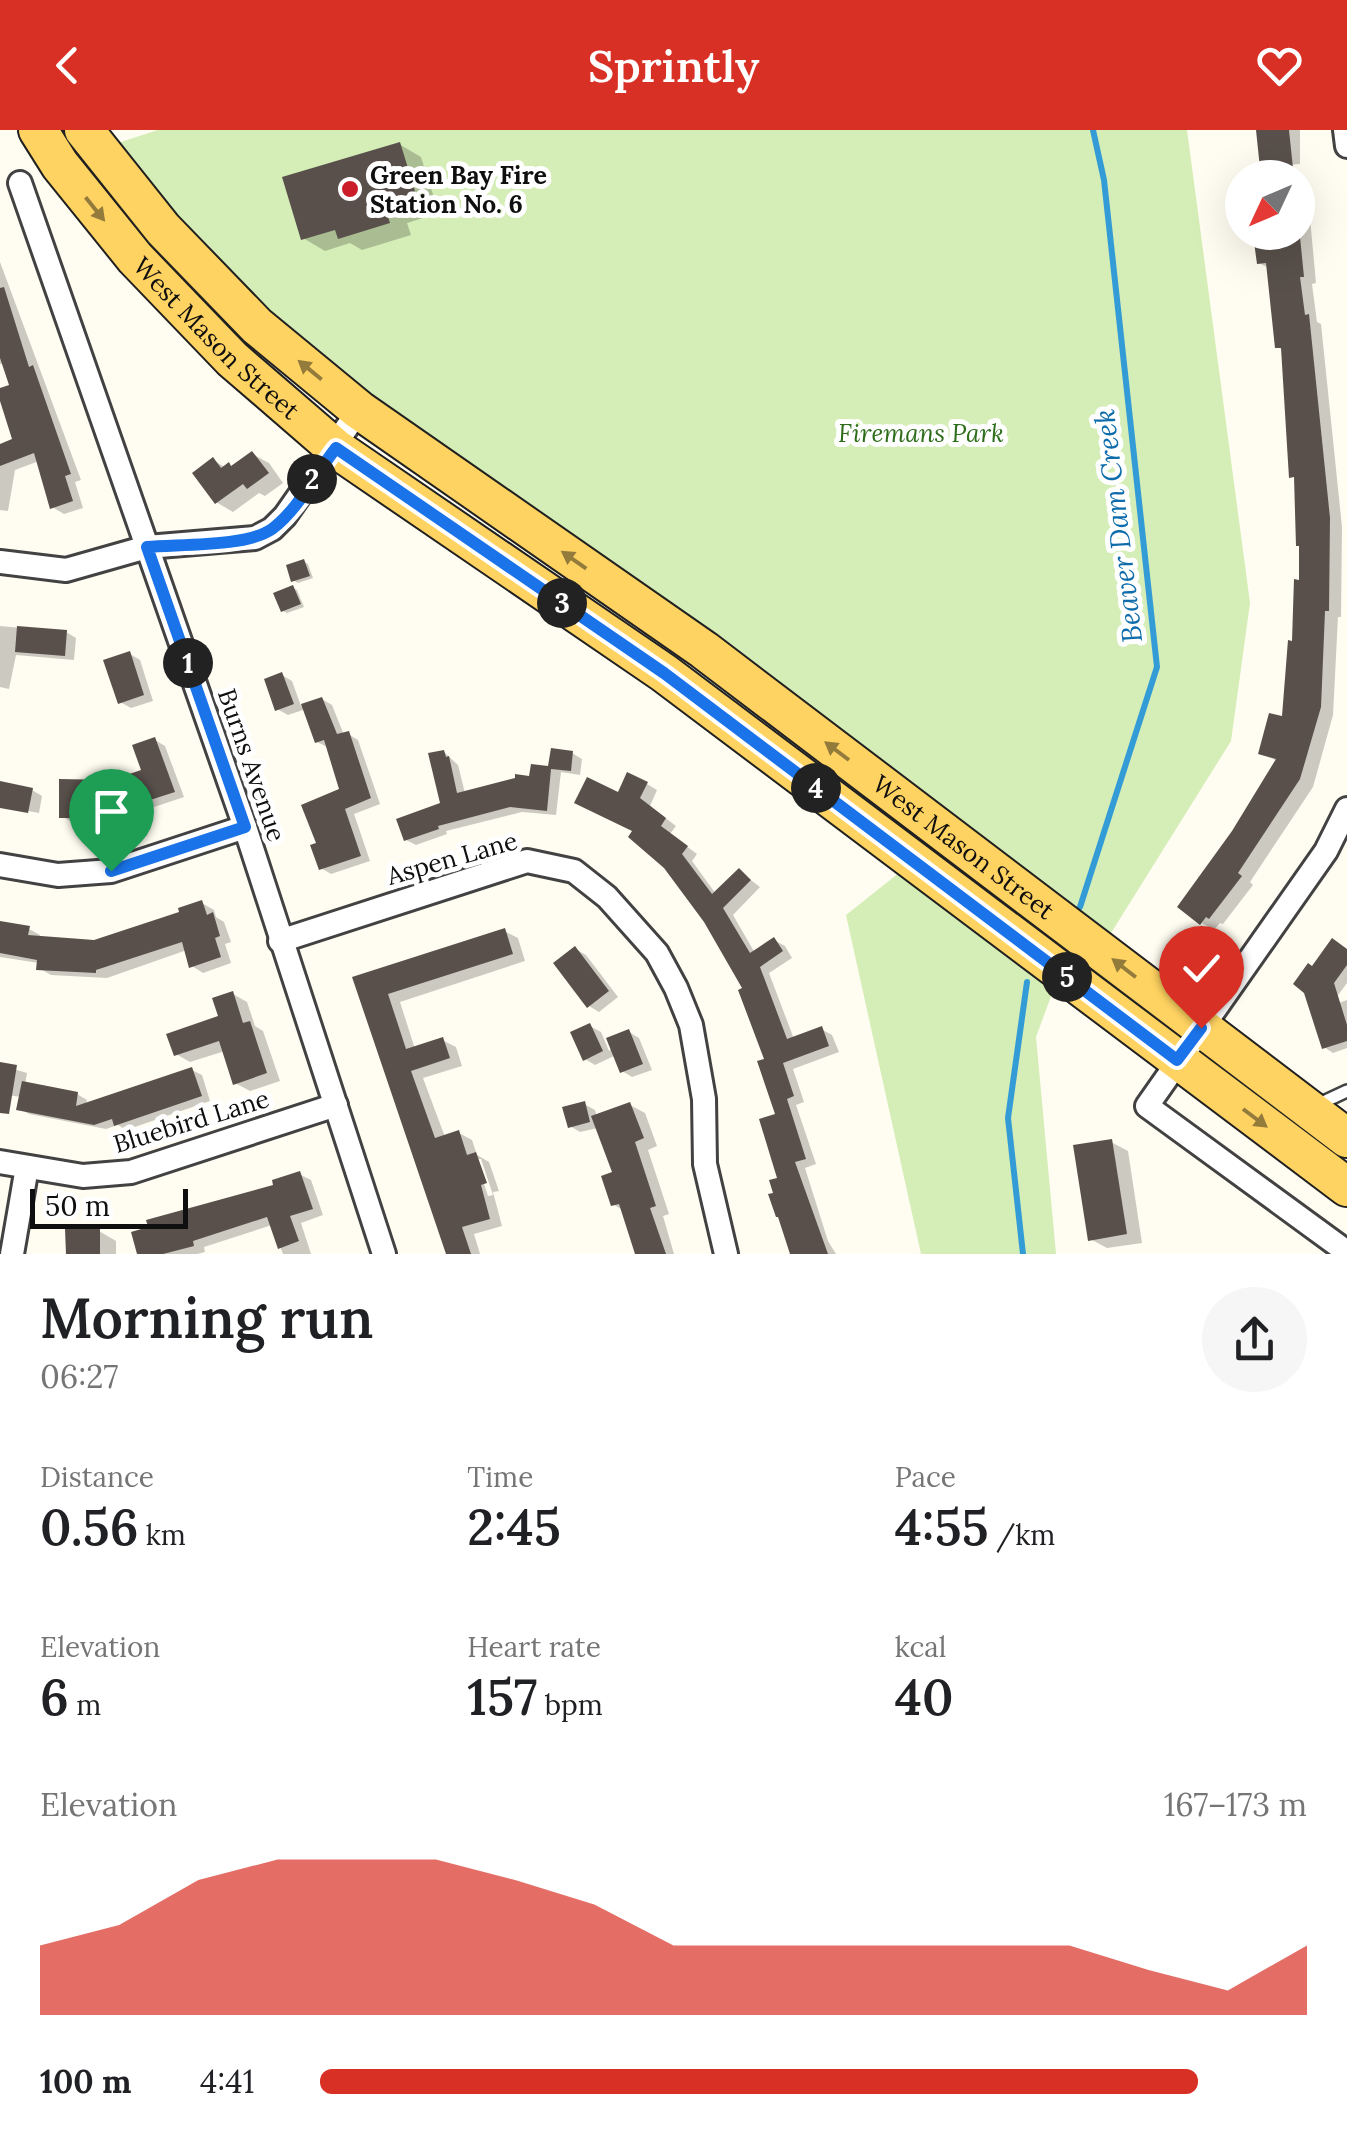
<!DOCTYPE html>
<html lang="en">
<head>
<meta charset="utf-8">
<style>
	:root { --surface:#fff; --page:#f6f6f6; --text:#202124; --muted:#757577; --accent:#d93025 }
	body { margin:0; font-family:Lora,serif; background:var(--page); color:var(--text); height:100vh; display:flex; flex-direction:column; font-size:38px; white-space:nowrap }
	* { box-sizing:border-box; margin:0 }
	p { font-size:32px; color:var(--muted) }
	.icon { flex:none; width:55px; height:55px; fill:none; stroke:currentColor; stroke-width:2; stroke-linecap:round; stroke-linejoin:round }
	.map { position:relative; height:1124px; overflow:hidden }
	.panel { display:flex; flex-direction:column; background:var(--surface); flex:1 }
	.panel>* { flex:none }
	.needle { width:65px; rotate:226deg }
	.buttons { position:absolute; left:1225px; top:30px; display:grid; gap:20px }
	.buttons a { display:grid; place-items:center; width:90px; height:90px; border-radius:50%; background:var(--surface); box-shadow:0 10px 40px #0002; font-size:50px }
	.scale { position:absolute; left:30px; bottom:25px; width:158px; box-sizing:border-box; padding-left:10px; border:5px solid #0f0f0f; border-top:0; font-size:28px; line-height:35px; white-space:nowrap; color:#0f0f0f; -webkit-text-stroke:8px #fff; paint-order:stroke }
	.pin { position:absolute; display:grid; place-items:center; width:85px; height:85px; color:#fff; margin:-102px -42px; border-radius:50% 50% 50% 0; rotate:-45deg; box-shadow:0 0 10px #0007 }
	.pin .icon { rotate:45deg }
	.km { position:absolute; width:50px; height:50px; margin:-25px; border-radius:50%; background:#222; color:#fff; font-size:28px; line-height:50px; text-align:center }
	.round { display:grid; place-items:center; flex:none; width:105px; height:105px; border-radius:52px; background:var(--page) }
	.overview { display:flex; align-items:center; justify-content:space-between; height:170px; padding:0 40px }
	h1 { font-size:55px; font-weight:600; line-height:75px }
	.figures { display:grid; grid-template-columns:repeat(3,1fr); gap:15px; height:170px; padding:10px 40px }
	.figures div { display:grid; align-content:center }
	.figures b { font-size:50px; font-weight:600 }
	.figures small { font-size:28px; font-weight:400 }
	.figures p { font-size:28px }
	.chart { height:280px; padding:20px 40px }
	.chart p { display:flex; justify-content:space-between }
	.chart svg { width:100%; height:180px; margin-top:10px; fill:var(--accent); opacity:.7 }
	ul { padding:0 40px; list-style:none; font-size:32px }
	li { display:grid; grid-template-columns:160px 120px 1fr; align-items:center; height:75px }
	li i { height:25px; border-radius:12px; background:var(--accent) }
	header { display:flex; justify-content:space-between; align-items:center; height:130px; padding:0 40px; background:var(--accent); color:#fff; font-size:45px; font-weight:600 }
	.map>svg:first-child { display:block }
</style>
</head>
<body>
<header><svg class="icon" aria-label="back" viewBox="0 0 24 24"><path d="M15 5l-7 7 7 7"/></svg>Sprintly<svg class="icon" aria-label="heart" viewBox="0 0 24 24"><path d="M12 20l-8-8c-3-5 5-10 8-4 3-6 11-1 8 4z"/></svg></header>
<div class="map">
<svg width="1347" height="1124" viewBox="0 0 1347 1124">
	<rect width="100%" height="100%" fill="#fffcf1"/>
	<g fill="#d5edb7">
		<path d="M158 0H1187L1250 473 1231 611 1101 819 359 280 99 19Z"/>
		<path d="M914 731 1060 842 1036 907 1056 1124H921L846 785Z"/>
	</g>
	<g fill="#0003" fill-rule="evenodd">
		<path d="M1258 0H1300V34L1288 35 1290 48H1254L1263 46Z"/>
		<path d="M399 14 421 27 439 83 407 93 411 105 362 120 350 113 325 121 303 108Z"/>
		<path d="M1298 71 1309 77 1316 153 1312 154 1317 192 1321 194 1342 397 1341 487H1338L1333 585 1313 657 1250 752 1253 755 1223 794 1220 793 1214 800 1202 793 1234 703 1277 631 1261 623 1284 590 1301 452 1297 349 1292 346 1284 220 1277 217 1267 137 1259 133 1256 102H1298Z"/>
		<path d="M0 132 81 350 75 352 83 378 64 384 52 377 39 331 15 340 8 381 0 380V316L15 311 0 263 12 257 4 233 0 234Z"/>
		<path d="M252 324 269 333 283 353 265 366 259 363 233 382 216 372 213 330 226 338H233Z"/>
		<path d="M304 432 308 434 313 448 298 453 293 450Z"/>
		<path d="M293 458 297 460 304 477 287 483 283 481Z"/>
		<path d="M0 496 66 502 76 508 74 530 16 525 9 559 0 557Z"/>
		<path d="M130 524 140 530 153 571 131 578 120 572Z"/>
		<path d="M282 545 292 551 301 576 322 569 332 575 344 605 348 604 358 610 380 674 354 684 370 731 331 744 321 738 320 715 342 661 329 618 317 612 306 579 288 585 277 579Z"/>
		<path d="M155 610 165 616 184 667 106 693 72 692 62 686 113 653 144 641Z"/>
		<path d="M444 622 458 635 465 663 532 649 572 623 582 629 580 645 561 642 556 685 522 682 446 701 447 704 416 715 406 710 443 674Z"/>
		<path d="M0 654 32 660 42 666 39 683 0 676Z"/>
		<path d="M647 654 657 660 650 676 676 696 670 704 697 724 692 731 716 764 739 741 760 757 733 785 755 823 774 810 785 816 792 828 769 843 794 909 821 899 832 905 839 922 793 939 804 972 796 975 816 1034 805 1038 828 1111 836 1124H792L778 985 767 930 746 859 706 790 636 701 619 665Z"/>
		<path d="M202 773 214 780 216 787 224 792 231 812 225 814 231 833 203 843 192 836 187 820 107 848 51 845 39 838V833L0 827V794L29 799 40 805 39 809 94 812 182 784Z"/>
		<path d="M504 801 518 808 525 831 400 872 415 919 442 910 456 917 462 936 423 948 445 1007 459 1003 472 1010 477 1025 489 1032 499 1061 493 1062 502 1096 474 1104 480 1124H448L355 849ZM476 1029H481L493 1065 488 1066Z"/>
		<path d="M575 819 586 825 618 867 599 882 589 876Z"/>
		<path d="M1347 820V853L1330 876 1347 870V918L1333 923 1324 917 1313 839Z"/>
		<path d="M233 864 247 872 255 896 263 901 280 951 250 961 235 953 225 921 190 932 176 924 221 887Z"/>
		<path d="M590 896 601 902 609 921 629 902 639 908 652 940 632 947 622 941 616 925 595 935 585 929Z"/>
		<path d="M0 935 27 943 25 955 77 964 87 970 86 975 192 940 202 945 210 971 126 1000 118 995 106 999 29 984 19 978 21 967 0 964Z"/>
		<path d="M584 974 595 980 597 987 630 975 645 983 657 1016 648 1020 669 1084 663 1086 674 1124H638L623 1080 614 1075 615 1044 598 998 580 1002 570 996Z"/>
		<path d="M1111 1012 1128 1021 1142 1113 1107 1118 1090 1109Z"/>
		<path d="M299 1044 311 1050 323 1085 301 1093 311 1124H283L272 1095 204 1117 205 1122 197 1124H140Z"/>
		<path d="M99 1101 116 1111V1124H68Z"/>
	</g>
	<g fill="none" stroke-linecap="round" stroke-linejoin="round">
		<g stroke="#339cd7" stroke-width="6">
			<path d="M1080 777 1157 537 1104 50 1093 0"/>
			<path d="M1023 1124 1008 988 1027 852"/>
		</g>
	</g>
	<g fill="#59504b">
		<path d="M1256 0H1289L1294 48H1261Z"/>
		<path d="M400 12 418 71 386 81 390 93 338 109 335 100 301 110 282 47Z"/>
		<path d="M1300 107 1304 147H1300L1305 185 1309 184 1330 388 1329 481H1325L1321 577 1300 649 1238 743 1242 746 1209 789 1206 787 1200 795 1177 777 1232 701 1276 629 1258 624 1269 583 1282 586 1288 510 1292 511 1294 449 1299 450V416H1296L1294 347 1289 348 1281 218H1275L1266 133 1257 134 1254 112Z"/>
		<path d="M4 157 29 237 33 235 71 344 65 346 73 371 50 379 34 323 0 336V314L12 309 0 271V258L9 255 0 228V158Z"/>
		<path d="M252 321 269 343 247 359 243 354 215 374 192 343 213 327 221 338 229 332 231 336Z"/>
		<path d="M304 429 310 446 291 452 286 435Z"/>
		<path d="M293 455 301 474 281 482 273 463Z"/>
		<path d="M17 496 67 500 65 526 15 522Z"/>
		<path d="M130 521 144 565 118 574 103 530Z"/>
		<path d="M282 542 294 574 275 581 264 549Z"/>
		<path d="M322 567 337 604 349 601 371 668 345 679 361 726 319 740 310 715 316 713 301 675 339 659 324 610 315 613 301 574Z"/>
		<path d="M155 607 175 662 94 688H59V649L112 650 141 640 132 615Z"/>
		<path d="M551 618 573 621 571 641 551 639 547 681 510 677 438 696 439 699 404 711 396 689 440 673 428 623 444 620 446 627 449 626 457 663 515 648V644L529 646 531 634 548 636Z"/>
		<path d="M627 642 648 652 640 668 666 688 661 696 688 716 682 724 712 764 739 738 751 750 723 778 750 823 774 807 783 821 760 837 787 909 822 896 829 916 783 933 794 966 787 969 806 1029 795 1032 828 1124H790L778 1087H776L768 1064 773 1063 769 1050 777 1048 759 989 775 984 757 931 764 929 738 860 742 858 704 792 664 738 628 707 632 701 574 673 587 647 618 662Z"/>
		<path d="M0 651 33 658 28 683 0 678Z"/>
		<path d="M202 770 207 785 213 782 220 806 215 808 221 827 189 838 182 812 96 840V843L36 840 37 830 0 823V791L30 796 28 805 94 810 179 782 178 778Z"/>
		<path d="M505 798 513 824 388 864 406 919 443 907 450 928 411 941 435 1008 459 1000 467 1025 476 1022 487 1053 481 1055 490 1089 462 1097 471 1124H446L352 847Z"/>
		<path d="M1332 808 1347 819V835L1334 853 1347 895V911L1322 919 1304 863 1293 854 1308 833 1312 836Z"/>
		<path d="M575 816 609 861 587 878 553 833Z"/>
		<path d="M233 861 243 893 250 891 267 943 233 955 219 911 174 926 166 904 218 886 212 868Z"/>
		<path d="M590 893 603 921 583 931 570 902Z"/>
		<path d="M629 899 643 934 620 943 606 908Z"/>
		<path d="M0 932 17 935 9 984 0 983Z"/>
		<path d="M192 937 202 966 114 996 112 989 94 995 16 980 22 951 78 962 76 976Z"/>
		<path d="M585 971 590 992 568 998 562 977Z"/>
		<path d="M630 972 644 1008 635 1012 656 1076 650 1078 666 1124H635L619 1074 611 1076 601 1046 612 1042 591 986Z"/>
		<path d="M1112 1009 1127 1104 1088 1111 1073 1015Z"/>
		<path d="M300 1041 313 1079 290 1086 299 1111 278 1119 267 1087 193 1111 194 1116 163 1124H137L131 1102 148 1097 146 1090 273 1055 272 1050Z"/>
		<path d="M65 1099H100V1124H66Z"/>
	</g>
	<g fill="none" stroke-linecap="round" stroke-linejoin="round">
		<defs>
			<path id="service" d="M1317 975 1347 961"/>
			<g id="minor">
				<path d="M1345 0 1347 16"/>
				<path d="M20 53 245 697 384 1124"/>
				<path d="M0 432 66 440 147 417 255 408 272 399 285 386 359 280"/>
				<path d="M1347 679 1326 721 1147 976 1347 1122"/>
				<path d="M0 735 58 745 111 741 245 697"/>
				<path d="M280 811 527 731 574 741 607 767 657 823 676 858 691 895 704 969 705 1034 726 1124"/>
				<path d="M0 1032 83 1046 131 1042 336 975"/>
				<path d="M12 1124 27 1037"/>
			</g>
			<g id="primary">
				<path id="s1" d="M38 0 60 35 135 128 232 229 335 318 664 543 1347 1057"/>
				<path id="s2" d="M84 0 163 99 257 196 359 280 704 520 1347 1008"/>
			</g>
		</defs>
		<use href="#service" stroke="#424242" stroke-width="16"/>
		<use href="#minor" stroke="#424242" stroke-width="28"/>
		<use href="#primary" stroke="#202020" stroke-width="42"/>
		<use href="#service" stroke="#fff" stroke-width="11"/>
		<use href="#minor" stroke="#fff" stroke-width="22"/>
		<use href="#primary" stroke="#ffd361" stroke-width="38"/>
	</g>
	<defs><path id="oneway-solid" d="M-6-.8H1V-3.2L6.5 0L1 3.2V.8H-6Z" transform="scale(2.5)"/></defs>
	<g fill="#937b3c">
		<use href="#oneway-solid" transform="translate(95 79) rotate(51)"/>
		<use href="#oneway-solid" transform="translate(310 240) rotate(-141)"/>
		<use href="#oneway-solid" transform="translate(574 430) rotate(-145)"/>
		<use href="#oneway-solid" transform="translate(837 621) rotate(-143)"/>
		<use href="#oneway-solid" transform="translate(1124 838) rotate(-142)"/>
		<use href="#oneway-solid" transform="translate(1255 988) rotate(37)"/>
	</g>
	<g fill="none" stroke-linecap="round" stroke-linejoin="round">
		<defs>
			<path id="route" d="M111 741 245 697 147 417C179 414 247 417 272 399 298 380 316 343 336 318L664 543 1177 930 1201 898"/>
		</defs>
		<use href="#route" stroke="#fff" stroke-width="20"/>
		<use href="#route" stroke="#1a73e8" stroke-width="12"/>
	</g>
	<circle fill="#cb1c2a" stroke="#fff" stroke-width="4" cx="350" cy="59" r="10"/>
	<g text-anchor="middle" stroke-width="10" stroke-linejoin="round" paint-order="stroke">
		<g font-size="25" font-weight="bold" fill="#0f0f0f" stroke="#fff" text-anchor="start">
			<text x="370" y="54">Green Bay Fire<tspan x="370" dy="29">Station No. 6</tspan></text>
		</g>
		<g font-size="25" fill="#0f0f0f" stroke="#fff">
			<text dy="9" stroke="none"><textPath href="#s1" startOffset="275">West Mason Street</textPath></text>
			<text transform="translate(252 635) rotate(71)" y="9">Burns Avenue</text>
			<text dy="9" stroke="none"><textPath href="#s2" startOffset="1140">West Mason Street</textPath></text>
			<text transform="translate(452 728) rotate(-16)" y="9">Aspen Lane</text>
			<text transform="translate(191 991) rotate(-17)" y="9">Bluebird Lane</text>
		</g>
		<g font-size="25" font-style="italic" fill="#2e6d1a" stroke="#fff">
			<text x="921" y="312">Firemans Park</text>
		</g>
		<g font-size="28" font-style="italic" fill="#0e6cab" stroke="#fff">
			<text transform="translate(1118 396) rotate(-97)" y="10">Beaver Dam Creek</text>
		</g>
	</g>
</svg>
<div class="buttons">
<a><svg class="needle" viewBox="-14 -14 28 28"><path d="M0-13l5 13h-10z" fill="#e53935"/><path d="M0 13l5-13h-10z" fill="#757577"/></svg></a>
</div>
<div class="scale">50 m</div>
<div class="pin" style="left:111px;top:741px;background:#1e9e55"><svg class="icon" aria-label="arrive" viewBox="0 0 24 24"><path d="M6 21V4h12l-3 4 3 4H6"/></svg></div>
<div class="pin" style="left:1201px;top:898px;background:#d93025"><svg class="icon" aria-label="check" viewBox="0 0 24 24"><path d="M5 12l5 5 9-10"/></svg></div>
<b class="km" style="left:188px;top:533px">1</b>
<b class="km" style="left:312px;top:349px">2</b>
<b class="km" style="left:562px;top:473px">3</b>
<b class="km" style="left:816px;top:658px">4</b>
<b class="km" style="left:1067px;top:847px">5</b>
</div>
<section class="panel">
<div class="overview"><div><h1>Morning run</h1><p>06:27</p></div><a class="round"><svg class="icon" aria-label="share" viewBox="0 0 24 24"><path d="M12 15V3M7 8l5-5 5 5M5 13v7h14v-7"/></svg></a></div>
<div class="figures">
<div><p>Distance</p><b>0.56<small> km</small></b></div>
<div><p>Time</p><b>2:45</b></div>
<div><p>Pace</p><b>4:55<small> /km</small></b></div>
</div>
<div class="figures">
<div><p>Elevation</p><b>6<small> m</small></b></div>
<div><p>Heart rate</p><b>157<small> bpm</small></b></div>
<div><p>kcal</p><b>40</b></div>
</div>
<div class="chart"><p><span>Elevation</span>167–173 m</p>
<svg viewBox="0 0 160 44" preserveAspectRatio="none"><path d="M0 44V27L10 22L20 11L30 6L40 6L50 6L60 11L70 17L80 27L90 27L100 27L110 27L120 27L130 27L140 33L150 38L160 27V44z"/></svg>
</div>
<ul>
<li><b>100 m</b>4:41<i style="width:89%"></i></li>
</ul>
</section>
</body>
</html>
